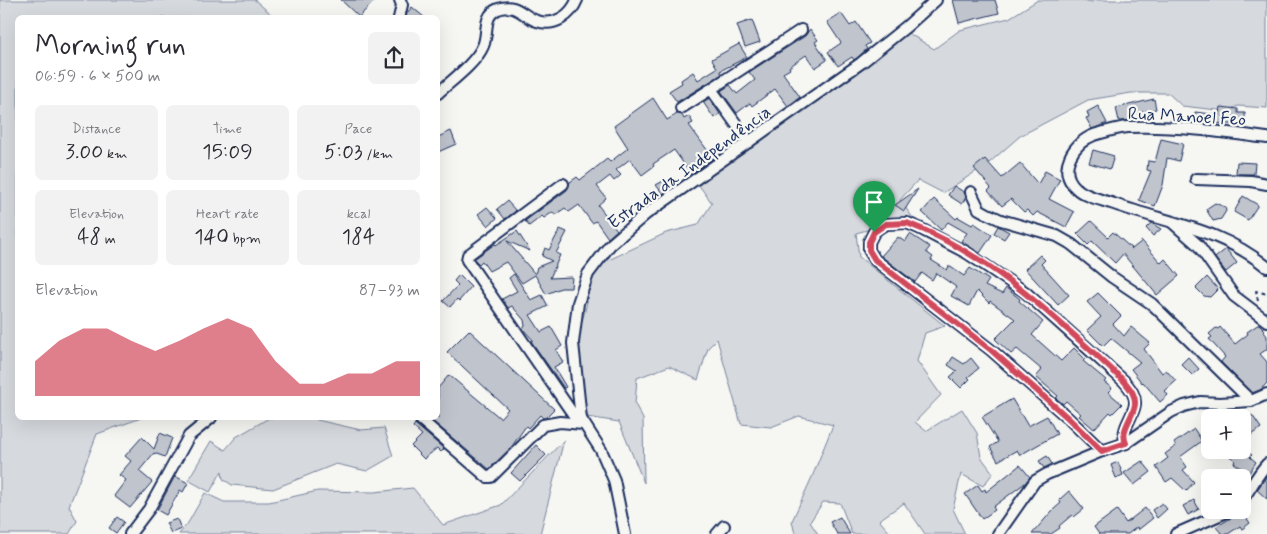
<!DOCTYPE html>
<html lang="en">
<head>
<meta charset="utf-8">
<style>
	:root { --surface:#fff; --page:#f2f2f3; --text:#2b2b33; --muted:#7c7c81; --accent:#d1495b }
	body { margin:0; font-family:Mynerve,sans-serif; background:var(--page); color:var(--text); height:100vh; display:flex; flex-direction:column; font-size:19px; white-space:nowrap }
	* { box-sizing:border-box; margin:0 }
	p { font-size:16px; color:var(--muted) }
	.icon { flex:none; width:28px; height:28px; fill:none; stroke:currentColor; stroke-width:2; stroke-linecap:round; stroke-linejoin:round }
	.map { position:relative; flex:1; overflow:hidden }
	.panel { position:absolute; left:15px; top:15px; width:425px; height:405px; display:flex; flex-direction:column; background:var(--surface); border-radius:8px; box-shadow:0 5px 20px #0002 }
	.panel>* { flex:none }
	.controls { position:absolute; left:1201px; top:409px; display:grid; gap:10px }
	.controls a { display:grid; place-items:center; width:50px; height:50px; border-radius:8px; background:var(--surface); box-shadow:0 5px 20px #0002; font-size:25px }
	.pin { position:absolute; display:grid; place-items:center; width:42px; height:42px; color:#fff; margin:-51px -21px; border-radius:50% 50% 50% 0; rotate:-45deg; box-shadow:0 0 5px #0007 }
	.pin .icon { rotate:45deg }
	.round { display:grid; place-items:center; flex:none; width:52px; height:52px; border-radius:8px; background:var(--page) }
	.summary { display:flex; align-items:center; justify-content:space-between; height:85px; padding:0 20px }
	h1 { font-size:28px; font-weight:600; line-height:38px }
	.stats { display:grid; grid-template-columns:repeat(3,1fr); gap:8px; height:85px; padding:5px 20px }
	.stats div { display:grid; align-content:center; border-radius:8px; background:var(--page); text-align:center }
	.stats b { font-size:21px; font-weight:600 }
	.stats small { font-size:14px; font-weight:400 }
	.stats p { font-size:14px }
	.chart { height:140px; padding:10px 20px }
	.chart p { display:flex; justify-content:space-between }
	.chart svg { width:100%; height:90px; margin-top:5px; fill:var(--accent); opacity:.7 }
	.map>svg:first-child { display:block }
</style>
</head>
<body>
<div class="map">
<svg width="1267" height="534" viewBox="0 0 1267 534">
	<rect width="100%" height="100%" fill="#f6f6f2"/>
	<filter id="ink" filterUnits="userSpaceOnUse"><feTurbulence type="fractalNoise" baseFrequency=".02" numOctaves="2"/><feDisplacementMap in="SourceGraphic" scale="10" xChannelSelector="R" yChannelSelector="G"/><feConvolveMatrix kernelMatrix="1 2 1 2 8 2 1 2 1" color-interpolation-filters="sRGB"/></filter>
	<g filter="url(#ink)">
		<g fill="#d6d9dd" stroke="#78849e">
			<path d="M0 0H255L274 17 18 18V418H141L97 434 69 506 77 521 69 534H0Z"/>
			<path d="M1038 0H1082L1092 2 1093 0H1267V108L1238 106 1226 111 1182 106 1168 93H1131L1088 100 1020 136 989 163 943 193 918 180 900 200 913 218 856 233 859 257 945 326 925 333 917 361 941 395 915 422 926 431 962 409 977 433 981 457 993 473 983 486 961 474 953 509 965 534H925L904 503 879 520 891 534H852L840 503 823 502 810 522 818 534H795L792 521 812 477 833 425 799 416 771 427 741 424 717 339 708 348 698 380 669 366 637 378 635 404 643 419 644 483 619 422 587 417 576 339 585 311 588 297 585 295 600 264 666 233 698 225 712 203 695 180 905 31 934 49 960 30 1009 18Z"/>
			<path d="M269 418H316L317 420 361 430 384 428 393 456 367 471 336 464 273 489 232 485 223 479 222 471 210 492 188 480 211 441 225 450 236 437Z"/>
			<path d="M564 440 540 534H179L188 523 205 493 224 502H269L318 491 374 492 413 488 443 525 501 505Z"/>
		</g>
		<g fill="#c0c4cd" stroke="#1b2f5e">
			<path d="M341 0H375L359 17Z"/>
			<path d="M953 0H995L999 13 959 23Z"/>
			<path d="M412 7 425 18H406L407 13Z"/>
			<path d="M841 13 850 26 856 22 870 43 865 46 867 49 857 58 854 60 852 57 838 66 828 52 841 43 827 22Z"/>
			<path d="M752 20 760 42 745 47 737 25Z"/>
			<path d="M810 29 818 40 815 42 827 60 815 68 806 55 789 67 790 69 783 73 800 97 788 106 775 89 752 106 750 103 737 113 721 91 730 85 737 94 755 80 749 72 805 36Z"/>
			<path d="M739 44 747 57 720 71 722 74 677 102 669 91 682 83 681 80 693 72 698 80 717 68 712 59Z"/>
			<path d="M653 98 667 120 677 114 682 115 684 119 689 116 693 123 689 125 713 158 691 174 674 150 653 164 654 166 642 175 630 159 616 170 621 175 614 181 610 176 597 186 606 198 598 205 617 230 608 238 596 221 592 223 579 205 569 212 565 208 555 215 553 212 544 218 542 216 529 226 525 221 567 190 570 182 577 177 580 180 607 159 610 162 628 148 614 126Z"/>
			<path d="M709 98 720 114 714 118 703 102Z"/>
			<path d="M1154 99 1156 109 1133 114 1135 120 1119 121 1116 108Z"/>
			<path d="M1098 106 1107 123 1092 129 1086 118 1089 117 1087 112Z"/>
			<path d="M1221 107 1238 109V113H1245V125L1194 122 1195 112 1220 115Z"/>
			<path d="M451 131 456 144 438 152V137Z"/>
			<path d="M1161 139 1183 144 1179 161 1167 158 1163 185 1155 206 1139 200 1151 171 1147 170 1148 161 1155 162Z"/>
			<path d="M1093 150 1114 156 1110 169 1089 163Z"/>
			<path d="M985 159 1002 178 1020 163 1038 184 1045 171 1060 179 1049 199 1074 212 1066 227 1037 212 1033 216 1027 210 1024 212 1011 199 1002 206 988 191 991 188 974 168Z"/>
			<path d="M1237 162 1255 163 1254 174H1236Z"/>
			<path d="M665 180 671 188 663 194 656 185Z"/>
			<path d="M954 186 964 192 966 197 962 204 948 195Z"/>
			<path d="M918 189 904 211 895 205Z"/>
			<path d="M1243 196 1258 205 1248 220 1234 212Z"/>
			<path d="M934 199 956 219 958 217 972 225 974 223 992 235 980 253 961 241 967 233 948 222 941 230 922 212Z"/>
			<path d="M507 201 516 211 505 219 497 209Z"/>
			<path d="M1215 203 1225 207 1226 211 1221 219 1213 221 1206 209Z"/>
			<path d="M487 207 497 218 488 226 478 214Z"/>
			<path d="M1091 221 1108 237 1113 232 1132 249 1142 241 1161 263 1165 259 1179 276 1157 295 1123 254 1115 263 1092 241 1088 245 1077 234Z"/>
			<path d="M1151 223 1161 229 1153 236 1146 228Z"/>
			<path d="M998 226 1009 232 1004 239 994 233Z"/>
			<path d="M560 229 567 232 556 253 560 255 550 278 572 277 571 288H561L546 294 535 275 522 283 506 262 489 271 482 261 479 264 474 259 495 244 496 245 517 231 530 251 507 241 535 274 537 267 552 261 542 256 545 248 549 250Z"/>
			<path d="M910 234 930 247 926 252 933 257 931 260 947 270 949 266 964 276 970 268 989 280 985 286 1002 294 1006 288 1020 299 1019 301 1043 322 1032 335 1061 361 1074 348 1085 359 1083 361 1106 380 1104 382 1112 388 1108 392 1122 404 1112 414 1110 412 1094 429 1079 416 1081 414 1066 401 1063 404 1056 398 1058 396 1036 377 1042 370 1017 349 1011 354 995 339 1015 319 990 301 989 303 977 291 969 306 951 296 956 287 936 273 932 280 922 273 915 282 881 256 898 237 905 242Z"/>
			<path d="M1226 249 1237 263 1226 272 1215 258Z"/>
			<path d="M1040 255 1045 260 1041 264 1069 295 1058 305 1025 269Z"/>
			<path d="M514 274 531 300 542 295 548 306 530 315 541 332 551 327 562 346 556 350 563 362 554 367 566 387 564 388 531 341 533 340 523 329 525 326 524 320 512 306 508 308 502 299 517 291 509 278Z"/>
			<path d="M459 275 471 287 459 301 457 299 450 307 443 301 458 285 454 281Z"/>
			<path d="M1207 277 1218 289 1210 297 1204 296 1196 288Z"/>
			<path d="M1098 293 1121 316 1113 324 1124 336 1131 327 1150 343 1144 349 1162 373 1166 370 1176 381 1165 391 1168 395 1160 402 1143 382 1142 383 1131 369 1140 362 1111 338 1103 346 1087 330 1101 317 1087 302Z"/>
			<path d="M1259 324 1265 330 1264 332 1267 336V349L1260 354 1267 362V383L1260 390 1252 393 1221 362 1225 357 1209 339 1212 337 1209 334 1216 328 1218 329 1220 327 1235 344 1248 334 1247 332Z"/>
			<path d="M469 330 554 409 545 418H543L540 415 528 428 526 426 510 449 489 469 429 418H438V388L449 375 500 418 508 409 447 352Z"/>
			<path d="M953 357 964 364 971 358 979 368 968 377 970 379 961 388 950 377 957 371 948 365Z"/>
			<path d="M1188 357 1199 369 1192 375 1181 364Z"/>
			<path d="M1012 399 1028 426 1047 416 1057 434 1020 455 1017 450 998 461 990 447 998 442 982 417Z"/>
			<path d="M1252 415 1261 428 1242 441V422Z"/>
			<path d="M415 424 444 449 441 452 437 448 424 459 411 446 422 435 413 427Z"/>
			<path d="M1194 429 1202 441 1180 457 1187 467 1183 470 1194 482 1186 491 1172 478 1166 482 1156 467 1168 458 1165 454 1176 446 1174 443Z"/>
			<path d="M160 433 172 438 165 457 154 453 139 471 152 482 130 508 114 496 126 480 119 475 131 461 125 456 142 437 154 449Z"/>
			<path d="M536 445 546 455 520 481 511 473Z"/>
			<path d="M1221 450H1246L1252 455 1250 457 1256 462 1249 473 1234 463 1235 460Z"/>
			<path d="M1047 456 1052 464 1044 468 1039 461Z"/>
			<path d="M1142 461 1151 472 1134 485 1124 473Z"/>
			<path d="M1118 462 1123 475 1116 478 1111 465Z"/>
			<path d="M1020 465 1030 477 1025 483 993 507 995 510 982 519 965 494 978 485 982 491 985 489 986 492Z"/>
			<path d="M175 476 188 483 183 492 180 490 166 515 157 510Z"/>
			<path d="M1267 476V499L1257 490Z"/>
			<path d="M1069 491 1084 509 1074 517 1072 515 1059 526 1060 528 1051 534H1032L1052 511 1061 503 1059 500Z"/>
			<path d="M1194 500 1199 509 1188 515 1183 506Z"/>
			<path d="M1162 503 1167 509 1157 518 1152 510Z"/>
			<path d="M1145 508 1153 518 1138 530 1137 527 1128 534H1099L1094 527 1117 510 1126 523Z"/>
			<path d="M1239 510H1241L1250 523 1242 529 1240 526 1228 534H1222L1216 527 1234 516Z"/>
			<path d="M117 517 124 522 116 533 109 528Z"/>
			<path d="M840 517 850 534H837L830 522Z"/>
			<path d="M177 519 181 529 171 533 166 523Z"/>
		</g>
		<g fill="none" stroke-linecap="round" stroke-linejoin="round">
			<defs>
				<g id="minor">
					<path d="M399 18 402 5 400 0"/>
					<path d="M438 93C451 81 476 63 483 46 489 33 482 16 498 9 517 2 523 17 537 21 555 27 571 15 577 0"/>
					<path d="M681 108 711 89"/>
					<path d="M1267 138C1223 132 1172 125 1128 127 1117 128 1104 132 1094 135 1074 142 1056 170 1076 188 1085 197 1103 200 1114 204 1170 224 1219 228 1267 267"/>
					<path d="M749 142 711 89 801 30"/>
					<path d="M1196 179 1251 181 1267 184"/>
					<path d="M563 184 468 255 467 260 575 417 581 419"/>
					<path d="M971 192 979 209 988 214 1001 220 1057 236 1071 244 1112 277 1152 304 1251 401"/>
					<path d="M1173 223 1198 245 1234 296 1267 321"/>
					<path d="M420 419 487 477H491L543 425 560 422 583 424"/>
					<path d="M1102 451 1068 418 991 350 875 260 869 250V242L874 232 879 228 886 224 907 223 919 228 967 253 1025 292 1124 381C1127 385 1131 389 1133 394 1142 411 1118 426 1126 443"/>
					<path d="M1242 500C1251 488 1257 475 1267 464"/>
					<path d="M130 534 149 509 189 436 211 418"/>
					<path d="M625 534 614 480 601 450 581 419 573 343 578 303 588 274 610 245 646 214 861 63 907 26 936 0"/>
					<path d="M717 534 724 526"/>
					<path d="M998 534 1035 481 1047 474 1102 451 1126 443 1171 412 1184 406 1200 402 1220 403 1251 401 1267 394"/>
					<path d="M1176 534 1231 510"/>
				</g>
			</defs>
			<use href="#minor" stroke="#1b2f5e" stroke-width="14"/>
			<path stroke="#1b2f5e" stroke-width="2" stroke-dasharray="4 4" stroke-linecap="butt" d="M1258 301 1256 291 1267 294"/>
			<use href="#minor" stroke="#f6f6f2" stroke-width="10"/>
		</g>
	</g>
	<g fill="none" stroke-linecap="round" stroke-linejoin="round" filter="url(#ink)">
		<defs>
			<path id="route" d="M907 223C992 255 1058 320 1124 381 1127 385 1131 389 1133 394 1142 411 1118 426 1126 443L1102 451 1068 418 991 350 875 260 869 250V242L874 232 886 224Z"/>
		</defs>
		<use href="#route" stroke="#fff" stroke-width="10"/>
		<use href="#route" stroke="#d1495b" stroke-width="6"/>
	</g>
	<g text-anchor="middle" stroke-width="4.5" stroke-linejoin="round" paint-order="stroke">
		<g font-size="18" fill="#1b2f5e" stroke="#f6f6f2">
			<text transform="translate(1187 116) rotate(3)" y="6">Rua Manoel Feo</text>
			<text transform="translate(689 167) rotate(-36)" y="6">Estrada da Independência</text>
		</g>
	</g>
</svg>
<div class="controls">
<a>+</a>
<a>−</a>
</div>
<div class="pin" style="left:874px;top:232px;background:#1e9e55"><svg class="icon" aria-label="arrive" viewBox="0 0 24 24"><path d="M6 21V4h12l-3 4 3 4H6"/></svg></div>
<section class="panel">
<div class="summary"><div><h1>Morning run</h1><p>06:59 · 6 × 500 m</p></div><a class="round"><svg class="icon" aria-label="share" viewBox="0 0 24 24"><path d="M12 15V3M7 8l5-5 5 5M5 13v7h14v-7"/></svg></a></div>
<div class="stats">
<div><p>Distance</p><b>3.00<small> km</small></b></div>
<div><p>Time</p><b>15:09</b></div>
<div><p>Pace</p><b>5:03<small> /km</small></b></div>
</div>
<div class="stats">
<div><p>Elevation</p><b>48<small> m</small></b></div>
<div><p>Heart rate</p><b>140<small> bpm</small></b></div>
<div><p>kcal</p><b>184</b></div>
</div>
<div class="chart"><p><span>Elevation</span>87–93 m</p>
<svg viewBox="0 0 160 44" preserveAspectRatio="none"><path d="M0 44V27L10 17L20 11L30 11L40 17L50 22L60 17L70 11L80 6L90 11L100 27L110 38L120 38L130 33L140 33L150 27L160 27V44z"/></svg>
</div>
</section>
</div>
</body>
</html>
